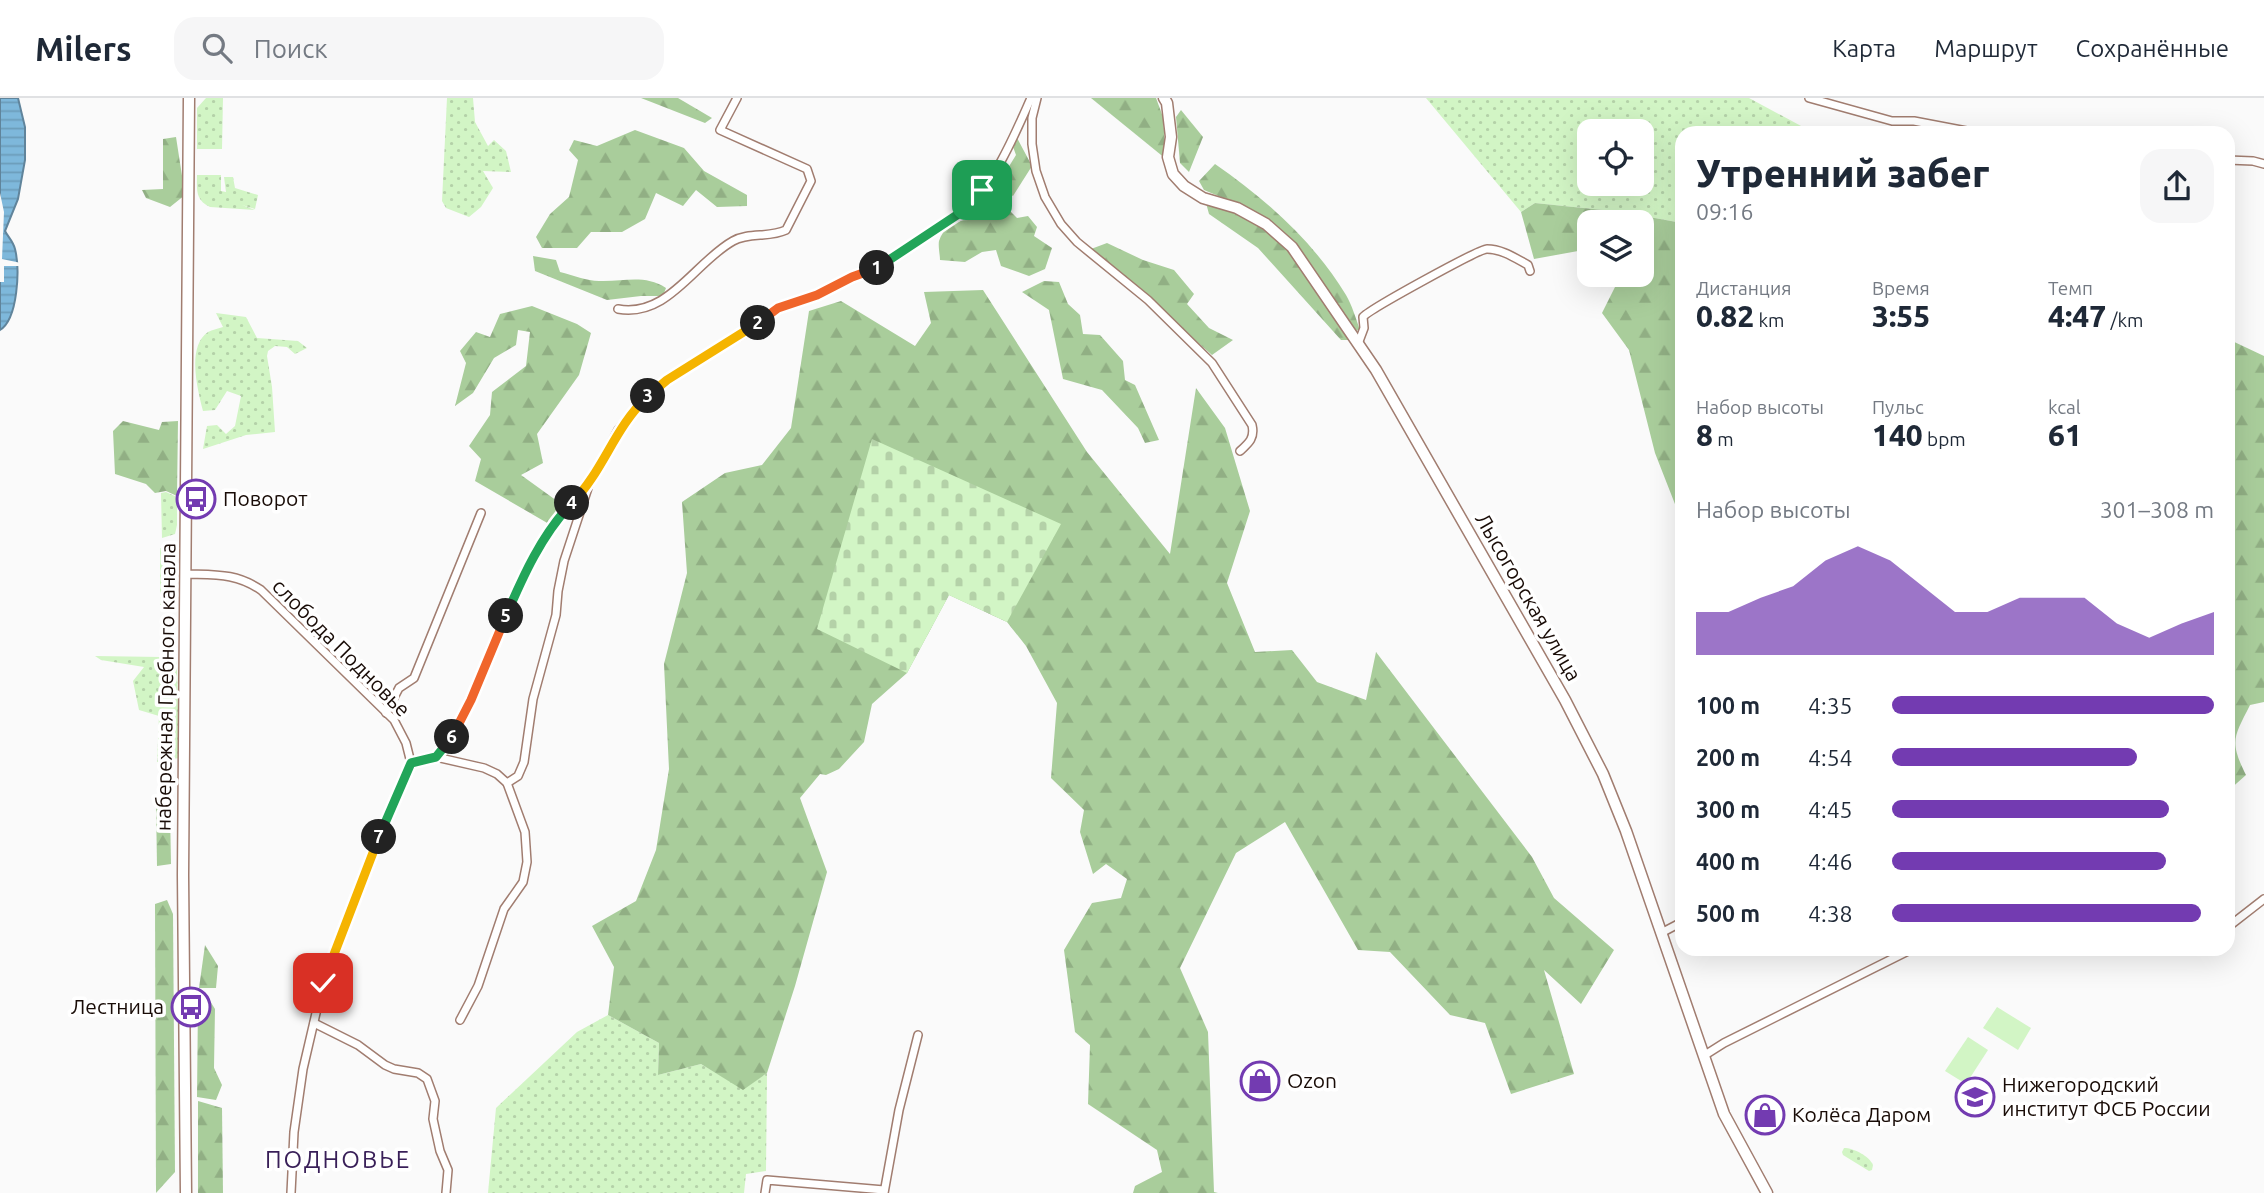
<!DOCTYPE html>
<html lang="ru">
<head>
<meta charset="utf-8">
<style>
	:root { --surface:#fff; --page:#f6f6f7; --text:#1f2937; --muted:#747a83; --line:#e0e1e3; --accent:#733bb1 }
	body { margin:0; font-family:Ubuntu,sans-serif; background:var(--page); color:var(--text); height:100vh; display:flex; flex-direction:column; font-size:26px; white-space:nowrap }
	* { box-sizing:border-box; margin:0 }
	p { font-size:23px; color:var(--muted) }
	.icon { flex:none; width:38px; height:38px; fill:none; stroke:currentColor; stroke-width:2; stroke-linecap:round; stroke-linejoin:round }
	.map { position:relative; flex:1; overflow:hidden }
	.panel { position:absolute; left:1675px; top:28px; width:560px; height:830px; display:flex; flex-direction:column; background:var(--surface); border-radius:21px; box-shadow:0 7px 28px #0002 }
	.panel>* { flex:none }
	.fabs { position:absolute; left:1577px; top:21px; display:grid; gap:14px }
	.fabs a { display:grid; place-items:center; width:77px; height:77px; border-radius:14px; background:var(--surface); box-shadow:0 7px 28px #0002; font-size:35px }
	.pin { position:absolute; display:grid; place-items:center; width:60px; height:60px; color:#fff; margin:-30px; border-radius:14px; box-shadow:0 4px 10px #0006 }
	.km { position:absolute; width:35px; height:35px; margin:-18px; border-radius:50%; background:#222; color:#fff; font-size:19px; line-height:35px; text-align:center }
	.round { display:grid; place-items:center; flex:none; width:74px; height:74px; border-radius:21px; background:var(--page) }
	.headline { display:flex; align-items:center; justify-content:space-between; height:119px; padding:0 21px }
	h1 { font-size:38px; font-weight:800; line-height:52px }
	.metrics { display:grid; grid-template-columns:repeat(3,1fr); gap:10px; height:119px; padding:7px 21px }
	.metrics div { display:grid; align-content:center }
	.metrics b { font-size:30px; font-weight:800 }
	.metrics small { font-size:19px; font-weight:400 }
	.metrics p { font-size:19px }
	.chart { height:196px; padding:14px 21px }
	.chart p { display:flex; justify-content:space-between }
	.chart svg { width:100%; height:126px; margin-top:7px; fill:var(--accent); opacity:.7 }
	ul { padding:0 21px; list-style:none; font-size:23px }
	li { display:grid; grid-template-columns:112px 84px 1fr; align-items:center; height:52px }
	li i { height:18px; border-radius:9px; background:var(--accent) }
	header { display:flex; align-items:center; gap:42px; box-sizing:border-box; height:98px; padding:0 35px; background:var(--surface); border-bottom:2px solid var(--line) }
	header strong { font-size:33px }
	nav { display:flex; gap:38px; margin-inline-start:auto; font-size:24px }
	.search { width:490px; height:63px; background:var(--page); display:flex; align-items:center; gap:18px; box-sizing:border-box; padding:0 24px; border-radius:21px; color:var(--muted); font-size:26px }
	.map>svg:first-child { display:block }
</style>
</head>
<body>
<header>
<strong>Milers</strong>
<div class="search"><svg class="icon" aria-label="search" viewBox="0 0 24 24"><circle cx="10" cy="10" r="6"/><path d="M15 15l6 6"/></svg>Поиск</div>
<nav><a>Карта</a><a>Маршрут</a><a>Сохранённые</a></nav>
</header>
<div class="map">
<svg width="2264" height="1095" viewBox="0 0 2264 1095">
	<defs>
		<pattern id="grass-dots" width="8" height="8" patternUnits="userSpaceOnUse" patternTransform="scale(1.75)"><rect width="8" height="8" fill="#d2f5c5"/><path d="M2 2h.1M6 6h.1" fill="none" stroke="#b4d1a8" stroke-width="1.8" stroke-linecap="round"/></pattern>
		<pattern id="forest-firs" width="22" height="20" patternUnits="userSpaceOnUse" patternTransform="scale(1.75)"><rect width="22" height="20" fill="#a9cd9b"/><path d="M5 1l3.5 6h-7zM16 11l3.5 6h-7z" fill="#91af84"/></pattern>
		<pattern id="cemetery-stones" width="16" height="16" patternUnits="userSpaceOnUse" patternTransform="scale(1.75)"><rect width="16" height="16" fill="#d2f5c5"/><path d="M2 7V4a2 2 0 0 1 4 0v3zM10 15v-3a2 2 0 0 1 4 0v3z" fill="#b4d1a8"/></pattern>
		<pattern id="water-rules" width="6" height="5" patternUnits="userSpaceOnUse" patternTransform="scale(1.75)"><rect width="6" height="5" fill="#7eb8db"/><path d="M0 2.5h6" fill="none" stroke="#6c9dba"/></pattern>
	</defs>
	<rect width="100%" height="100%" fill="#fafafa"/>
	<g fill="url(#grass-dots)" fill-rule="evenodd">
		<path d="M206 0H223L222 51H197V10Z"/>
		<path d="M447 0H473L475 24 488 48 494 42 506 53 511 74 483 73 493 90 481 109 469 119 446 110 442 103Z"/>
		<path d="M1426 0H1749L1814 35H1682V125L1622 114 1535 105 1521 114ZM1589 33H1642V86H1589Z"/>
		<path d="M197 77H221V93L226 94 224 79H233L235 90 258 97 255 111 242 107 255 112 210 109C195 102 197 92 197 77Z"/>
		<path d="M216 215 246 219 257 240 298 243 307 250 295 256 287 249 275 248 268 253 267 258 272 289 275 334 246 337 203 351 207 328 217 327 226 336 235 328 241 298 227 293 215 312 203 313C198 293 186 249 208 234 212 232 219 230 223 229Z"/>
		<path d="M166 394 177 399V427L175 436 162 440 161 395Z"/>
		<path d="M160 450 174 451 172 507H160Z"/>
		<path d="M163 529 177 567 179 660 157 664 159 618 139 612 133 583 144 569 101 562 95 558 161 559Z"/>
		<path d="M608 917 659 945 658 977 701 966 743 991 767 975 766 1073 746 1076 744 1095H488L496 1010 577 934Z"/>
		<path d="M1844 1050C1854 1050 1869 1058 1873 1067L1872 1072 1869 1073 1843 1057 1842 1054Z"/>
	</g>
	<g fill="url(#forest-firs)">
		<path d="M641 0H678L712 20 705 25Z"/>
		<path d="M1091 0H1156L1163 19 1166 61Z"/>
		<path d="M1181 12 1203 39 1189 74 1180 65 1176 19Z"/>
		<path d="M635 32 684 50 704 73 747 97V108L717 109 696 92 683 108 656 95 645 121 622 134H591L577 150H542L536 139 550 116 569 99 578 62 569 52 574 42 597 48Z"/>
		<path d="M1016 38 1032 68 1013 98 997 88 1016 57 1012 46Z"/>
		<path d="M176 39 185 97 170 109 146 100 142 92 163 91V41Z"/>
		<path d="M1215 66C1267 102 1313 143 1346 197 1352 207 1356 221 1360 232L1354 233 1283 134 1240 107 1204 92 1199 83Z"/>
		<path d="M995 98 1017 120 1028 118 1037 129 1034 138 1052 150 1045 171 1029 178 1001 168 996 152 982 154 965 164 940 162C940 157 938 148 939 143 943 129 957 121 971 122L972 112 985 111 991 100Z"/>
		<path d="M1206 105C1234 113 1270 130 1290 153 1313 180 1332 213 1352 242H1341L1258 150 1209 116Z"/>
		<path d="M1535 105 1622 114 1682 125V424L1655 355 1629 252 1602 215 1621 177H1642V124H1589V151L1534 161 1521 114Z"/>
		<path d="M1107 145 1143 162 1174 172 1194 196 1187 206 1209 230 1233 242 1212 257 1091 151Z"/>
		<path d="M533 158 556 162 560 174C573 177 587 183 599 183 624 184 644 176 666 190L663 198H641L607 202 535 173Z"/>
		<path d="M1044 183 1059 184 1068 206 1080 217 1083 236 1100 237 1123 263 1125 282 1135 287 1159 342 1145 345 1138 330 1102 292 1063 281 1049 212 1022 194Z"/>
		<path d="M983 192 1087 354 1170 456 1196 290 1225 330 1250 413 1227 485 1255 554 1292 552 1317 584 1366 602 1376 554 1532 759 1554 800 1614 852 1581 906 1544 872 1574 976 1511 996 1485 925 1450 917 1390 854 1358 852 1285 724 1236 755 1180 870 1208 934 1214 1094 1218 1095H1133L1135 1088 1162 1074 1157 1052 1088 1006 1090 947 1075 934 1064 852 1092 805 1121 800 1127 781 1106 766 1093 776 1080 734 1084 712 1051 680 1057 605 1026 548 1007 524 949 497 907 575 872 606 864 644 839 671 826 677 820 676 800 700 827 774 795 888 767 975 743 992 701 966 658 977 659 945 608 917 614 869 592 828 636 803 656 752 669 671 664 566 687 475 682 404 725 375 762 367 791 330 809 213 841 203 915 248 931 225 924 194Z"/>
		<path d="M532 208 577 226 591 235 579 277 537 336 543 365 521 377 564 408 549 426 475 383 481 361 469 348 490 317 492 294 526 268 530 234 518 232 516 247 494 260 473 295 455 308 466 265 460 253 476 234 490 239 500 216Z"/>
		<path d="M2228 241 2264 258V604L2250 607C2234 639 2229 643 2246 677L2228 693Z"/>
		<path d="M123 323 159 332 162 324 178 323 177 398 166 393 155 395 146 386 115 376 113 333Z"/>
		<path d="M156 706 170 712 171 766 157 768Z"/>
		<path d="M167 802 173 816 175 1074 156 1095 155 806Z"/>
		<path d="M205 847 218 868 216 890H199Z"/>
		<path d="M198 903H210L215 911 214 970 222 987 216 1002 197 999Z"/>
		<path d="M198 1003 222 1010 223 1095H198Z"/>
	</g>
	<path fill="url(#cemetery-stones)" d="M872 341 1061 426 1007 524 949 497 907 575 817 531Z"/>
	<g fill="#d2f5c5">
		<path d="M1997 909 2031 930 2018 952 1983 930Z"/>
		<path d="M1968 939 1988 952 1966 986 1945 973Z"/>
	</g>
	<path fill="url(#water-rules)" stroke="#60849b" stroke-width="2" d="M0 0H18L25 29V62L18 101 5 133C8 139 13 143 15 151 20 171 18 221 0 232Z"/>
	<path fill="#fafafa" d="M0 95 4 114 2 161 21 165V168H4V184H0Z"/>
	<g fill="none" stroke-linecap="round" stroke-linejoin="round">
		<defs>
			<g id="street">
				<path d="M1037 0 1032 20V46L1036 73 1045 99 1061 126 1077 144 1148 202 1212 265 1252 327C1255 340 1249 345 1240 353"/>
				<path d="M1809 0 1892 23H1914L1977 35"/>
				<path d="M2228 62 2253 63 2264 66"/>
				<path d="M618 211C668 220 695 164 733 143 749 134 769 140 786 132L811 83 807 71 720 32 737 0"/>
				<path d="M1358 246 1364 230 1363 219C1368 212 1479 151 1487 151 1502 151 1515 160 1528 167L1530 173"/>
				<path d="M186 476C216 477 236 475 261 492L394 622 406 645 411 665 387 717 323 885 303 971 294 1034 291 1095"/>
				<path d="M386 615 399 590 414 580 481 415"/>
				<path d="M436 659 484 670 497 676 507 685 525 734 527 764 523 784 504 811 478 888 460 922"/>
				<path d="M411 665 436 659 450 643 471 602 518 489 544 442 554 426 589 387 618 332 647 298 667 282 747 234 777 210 816 197 851 179 871 173 887 165 963 113C994 87 1015 36 1031 0"/>
				<path d="M507 685 518 678 524 664 533 601 556 517 558 493 564 463 588 390"/>
				<path d="M2228 829 2264 801"/>
				<path d="M1663 834 1682 824"/>
				<path d="M2197 850H2199"/>
				<path d="M314 925 358 947 385 967 394 971 418 975 427 981 435 1003 433 1021 440 1053 448 1072 446 1095"/>
				<path d="M1705 957 1724 945 1914 850"/>
				<path d="M765 1095 767 1082 884 1092"/>
				<path d="M884 1095 899 1012 918 937"/>
			</g>
			<g id="secondary">
				<path d="M1164 0 1167 5 1171 39 1168 59 1173 76 1184 88 1203 100 1237 110 1266 126 1292 149 1376 272 1565 602 1603 676 1626 733 1724 1016 1767 1095"/>
				<path d="M186 1095 183 777 189 0"/>
			</g>
		</defs>
		<use href="#street" stroke="#a17d70" stroke-width="10"/>
		<use href="#secondary" stroke="#a17d70" stroke-width="13"/>
		<use href="#street" stroke="#fff" stroke-width="7"/>
		<use href="#secondary" stroke="#fff" stroke-width="10"/>
	</g>
	<g fill="none" stroke-linecap="round" stroke-linejoin="round">
		<defs>
			<path id="split-1" d="M877 170 963 113 974 104 982 92"/>
			<path id="split-2" d="M758 225 778 210 817 197 852 179 877 170"/>
			<path id="split-3" d="M648 298 667 282 758 225"/>
			<path id="split-4" d="M572 405C604 372 614 330 648 298"/>
			<path id="split-5" d="M506 518C523 478 542 436 572 405"/>
			<path id="split-6" d="M452 639 471 602 506 518"/>
			<path id="split-7" d="M379 739 411 665 436 659 452 639"/>
			<path id="split-8" d="M323 885 379 739"/>
		</defs>
		<use href="#split-1" stroke="#fff" stroke-width="14"/>
		<use href="#split-2" stroke="#fff" stroke-width="14"/>
		<use href="#split-3" stroke="#fff" stroke-width="14"/>
		<use href="#split-4" stroke="#fff" stroke-width="14"/>
		<use href="#split-5" stroke="#fff" stroke-width="14"/>
		<use href="#split-6" stroke="#fff" stroke-width="14"/>
		<use href="#split-7" stroke="#fff" stroke-width="14"/>
		<use href="#split-8" stroke="#fff" stroke-width="14"/>
		<use href="#split-1" stroke="#22a559" stroke-width="9"/>
		<use href="#split-2" stroke="#f0652b" stroke-width="9"/>
		<use href="#split-3" stroke="#f5b400" stroke-width="9"/>
		<use href="#split-4" stroke="#f5b400" stroke-width="9"/>
		<use href="#split-5" stroke="#22a559" stroke-width="9"/>
		<use href="#split-6" stroke="#f0652b" stroke-width="9"/>
		<use href="#split-7" stroke="#22a559" stroke-width="9"/>
		<use href="#split-8" stroke="#f5b400" stroke-width="9"/>
	</g>
	<defs>
		<symbol id="bus-ring" viewBox="-11 -11 22 22"><circle r="9.5" fill="#fff" stroke="#733bb1" stroke-width="1.5"/><path d="M-5-6H5V4H4V6H2V4H-2V6H-4V4H-5ZM-3.5-4V0h7V-4ZM-3.5 1.2v1.5H-2V1.2ZM2 1.2v1.5H3.5V1.2Z" fill="#733bb1"/></symbol>
		<symbol id="shop-ring" viewBox="-11 -11 22 22"><circle r="9.5" fill="#fff" stroke="#733bb1" stroke-width="1.5"/><path d="M-5-2.5h2.3a2.7 3.5 0 0 1 5.4 0H5L5.5 6h-11ZM-1.5-2.5h3a1.5 2.3 0 0 0-3 0Z" fill="#733bb1"/></symbol>
		<symbol id="university-ring" viewBox="-11 -11 22 22"><circle r="9.5" fill="#fff" stroke="#733bb1" stroke-width="1.5"/><path d="M0-5L7-2L0 1L-7-2ZM-4 1L0 2.5L4 1V4Q0 6-4 4Z" fill="#733bb1"/></symbol>
	</defs>
	<g fill-rule="evenodd">
		<use href="#bus-ring" x="174" y="379" width="44" height="44"/>
		<use href="#bus-ring" x="169" y="887" width="44" height="44"/>
		<use href="#shop-ring" x="1238" y="961" width="44" height="44"/>
		<use href="#university-ring" x="1953" y="977" width="44" height="44"/>
		<use href="#shop-ring" x="1743" y="995" width="44" height="44"/>
	</g>
	<g text-anchor="middle" stroke-width="7" stroke-linejoin="round" paint-order="stroke">
		<g font-size="21" fill="#190c07" stroke="#fff" text-anchor="start">
			<text x="223" y="408">Поворот</text>
			<text x="164" y="916" text-anchor="end">Лестница</text>
			<text x="1287" y="990">Ozon</text>
			<text x="2002" y="994">Нижегородский<tspan x="2002" dy="24">институт ФСБ России</tspan></text>
			<text x="1792" y="1024">Колёса Даром</text>
		</g>
		<g font-size="21" fill="#190c07" stroke="#fff">
			<text transform="translate(1528 499) rotate(60)" y="7">Лысогорская улица</text>
			<text transform="translate(341 550) rotate(45)" y="7">слобода Подновье</text>
			<text transform="translate(166 589) rotate(-89)" y="7">набережная Гребного канала</text>
		</g>
		<g font-size="24" letter-spacing="2" fill="#391f58" stroke="#fff">
			<text x="338" y="1070">ПОДНОВЬЕ</text>
		</g>
	</g>
</svg>
<div class="fabs">
<a><svg class="icon" aria-label="locate" viewBox="0 0 24 24"><circle cx="12" cy="12" r="6"/><path d="M12 2v4M12 18v4M2 12h4M18 12h4"/></svg></a>
<a><svg class="icon" aria-label="layers" viewBox="0 0 24 24"><path d="M12 4l9 5-9 5-9-5zM3 14l9 5 9-5"/></svg></a>
</div>
<div class="pin" style="left:982px;top:92px;background:#1e9e55"><svg class="icon" aria-label="arrive" viewBox="0 0 24 24"><path d="M6 21V4h12l-3 4 3 4H6"/></svg></div>
<div class="pin" style="left:323px;top:885px;background:#d93025"><svg class="icon" aria-label="check" viewBox="0 0 24 24"><path d="M5 12l5 5 9-10"/></svg></div>
<b class="km" style="left:877px;top:170px">1</b>
<b class="km" style="left:758px;top:225px">2</b>
<b class="km" style="left:648px;top:298px">3</b>
<b class="km" style="left:572px;top:405px">4</b>
<b class="km" style="left:506px;top:518px">5</b>
<b class="km" style="left:452px;top:639px">6</b>
<b class="km" style="left:379px;top:739px">7</b>
<section class="panel">
<div class="headline"><div><h1>Утренний забег</h1><p>09:16</p></div><a class="round"><svg class="icon" aria-label="share" viewBox="0 0 24 24"><path d="M12 15V3M7 8l5-5 5 5M5 13v7h14v-7"/></svg></a></div>
<div class="metrics">
<div><p>Дистанция</p><b>0.82<small> km</small></b></div>
<div><p>Время</p><b>3:55</b></div>
<div><p>Темп</p><b>4:47<small> /km</small></b></div>
</div>
<div class="metrics">
<div><p>Набор высоты</p><b>8<small> m</small></b></div>
<div><p>Пульс</p><b>140<small> bpm</small></b></div>
<div><p>kcal</p><b>61</b></div>
</div>
<div class="chart"><p><span>Набор высоты</span>301–308 m</p>
<svg viewBox="0 0 160 44" preserveAspectRatio="none"><path d="M0 44V29L10 29L20 24L30 20L40 11L50 6L60 11L70 20L80 29L90 29L100 24L110 24L120 24L130 33L140 38L150 33L160 29V44z"/></svg>
</div>
<ul>
<li><b>100 m</b>4:35<i style="width:100%"></i></li>
<li><b>200 m</b>4:54<i style="width:76%"></i></li>
<li><b>300 m</b>4:45<i style="width:86%"></i></li>
<li><b>400 m</b>4:46<i style="width:85%"></i></li>
<li><b>500 m</b>4:38<i style="width:96%"></i></li>
</ul>
</section>
</div>
</body>
</html>
